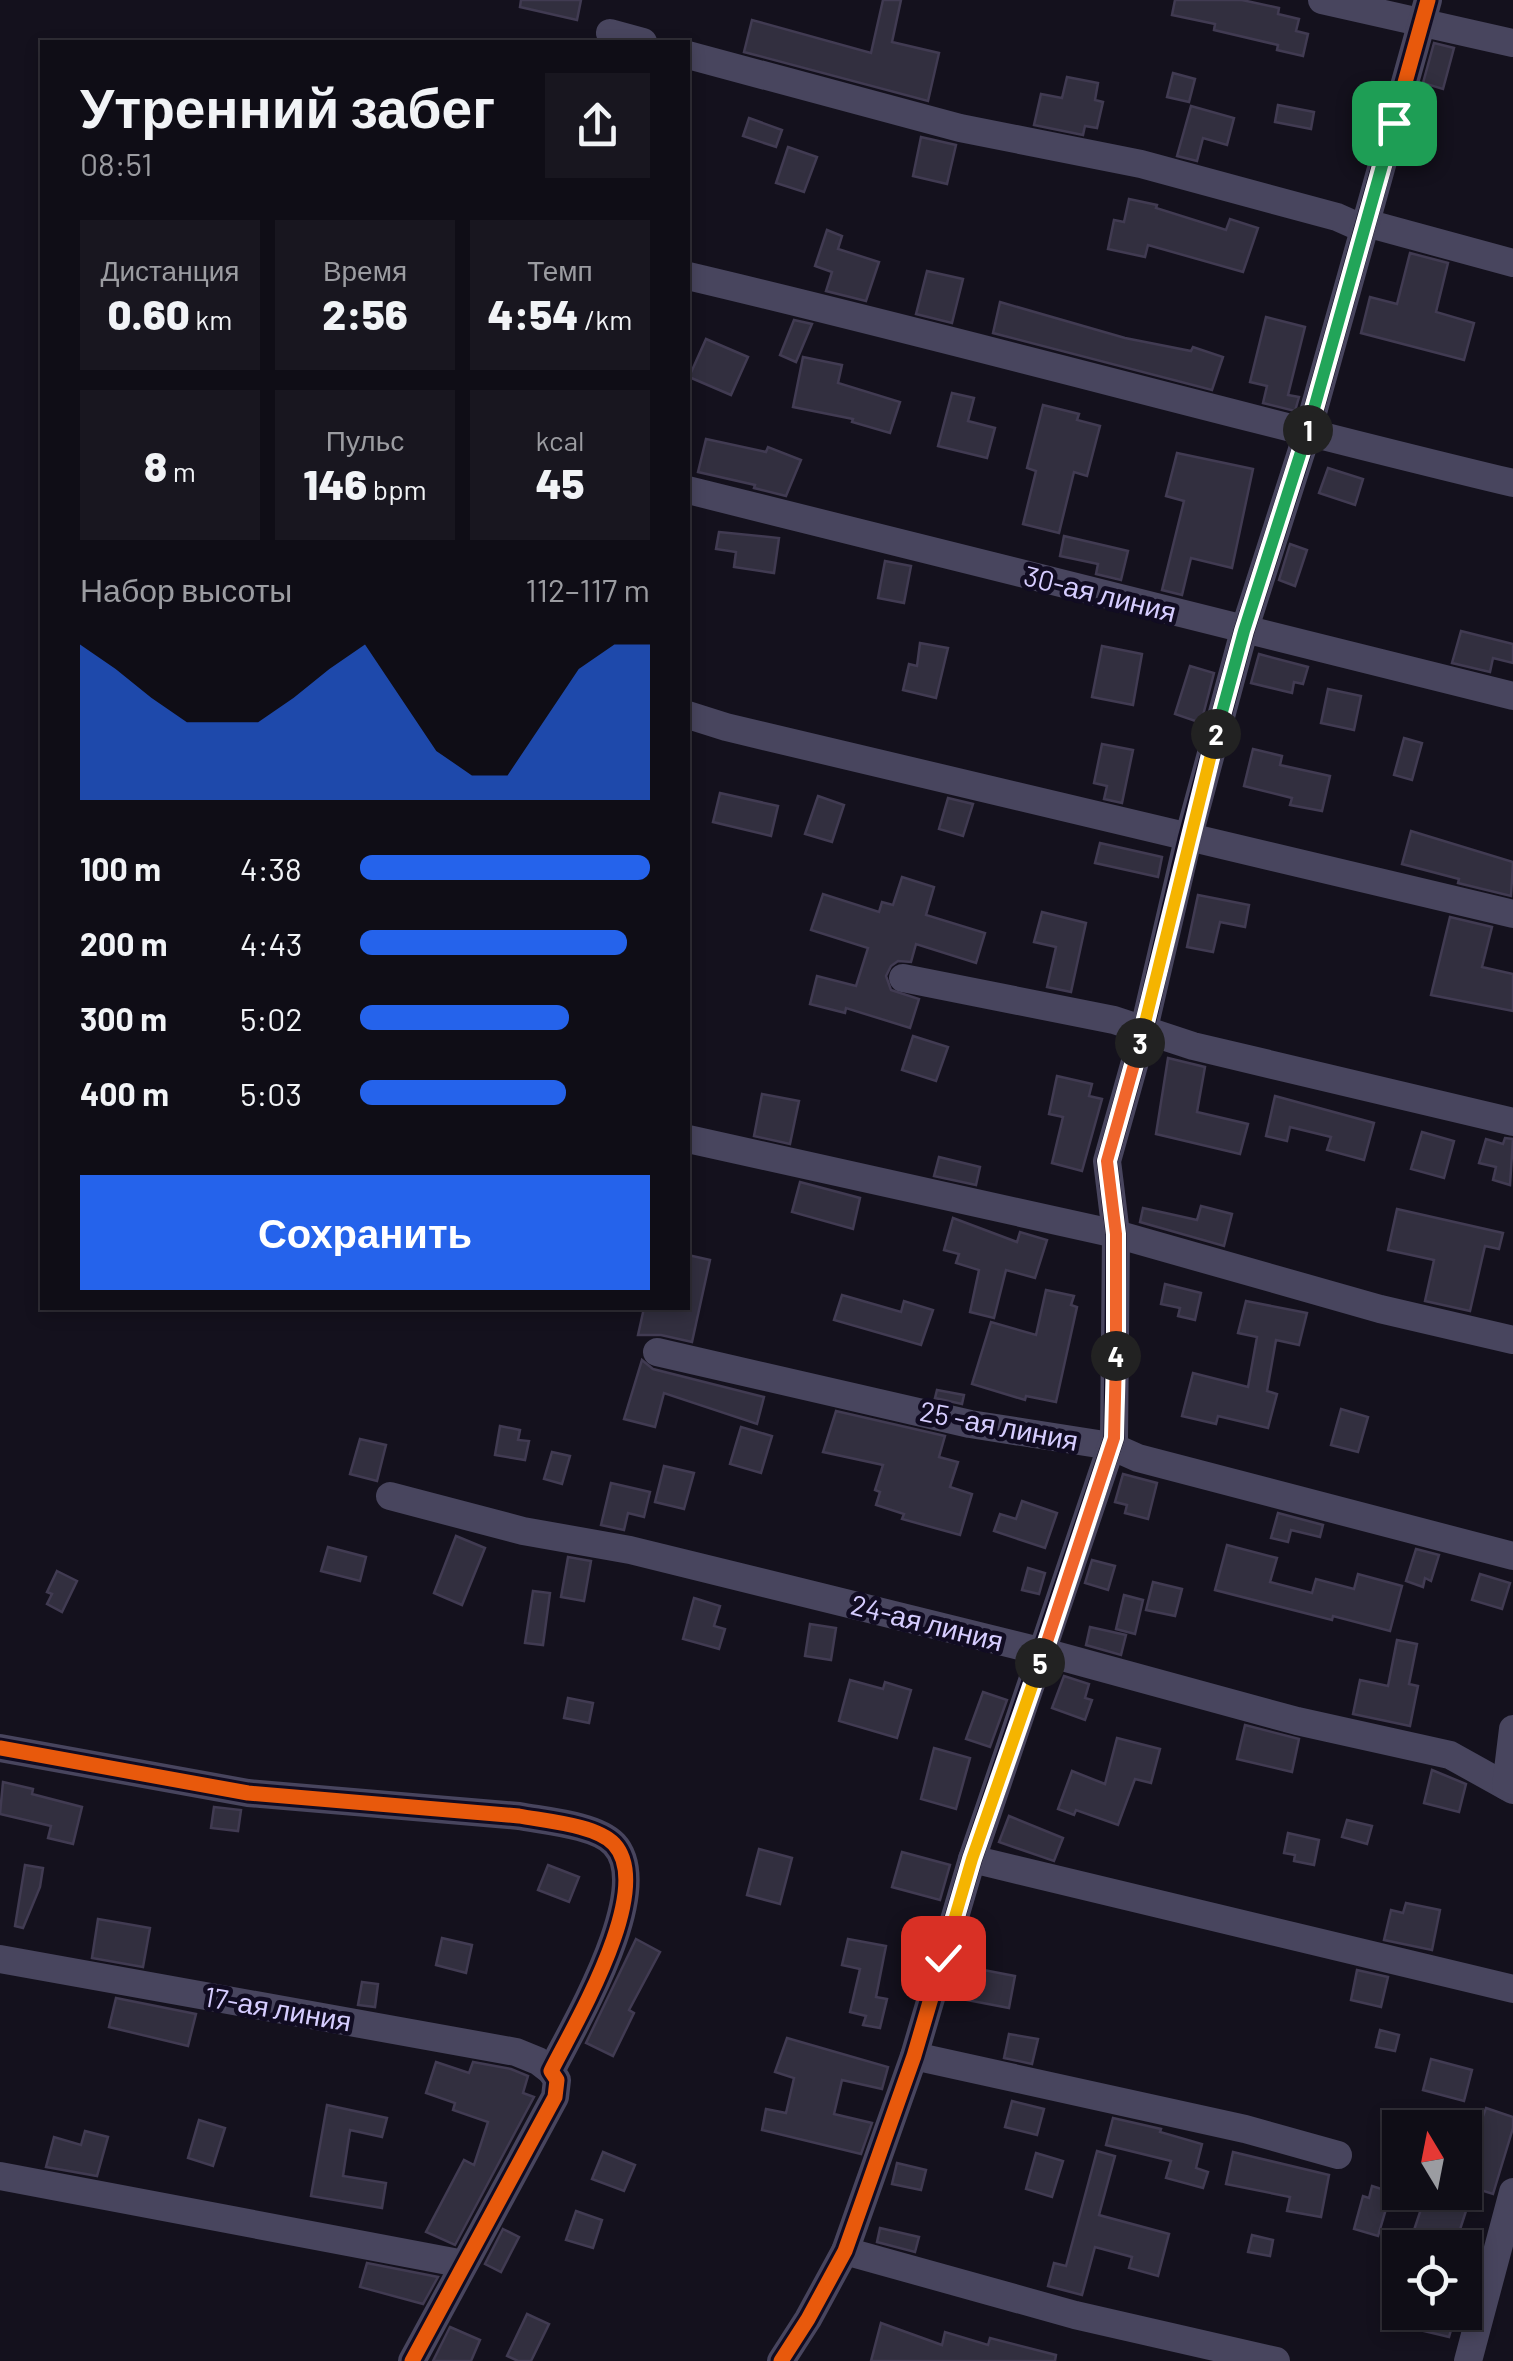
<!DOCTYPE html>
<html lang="ru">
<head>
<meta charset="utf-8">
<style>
	:root { --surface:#0f0d16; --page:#18161f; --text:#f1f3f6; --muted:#9b9ca1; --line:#2f2d35; --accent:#2563eb }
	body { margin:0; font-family:Barlow,sans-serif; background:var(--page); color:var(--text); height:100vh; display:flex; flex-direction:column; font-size:38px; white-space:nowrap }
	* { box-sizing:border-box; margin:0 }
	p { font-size:32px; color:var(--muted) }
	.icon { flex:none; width:55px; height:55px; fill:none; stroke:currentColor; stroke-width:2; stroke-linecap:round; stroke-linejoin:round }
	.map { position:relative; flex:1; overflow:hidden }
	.drawer { position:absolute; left:40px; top:40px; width:650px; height:1270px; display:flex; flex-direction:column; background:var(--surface); border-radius:0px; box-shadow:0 5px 15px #0003,0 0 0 2px var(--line) }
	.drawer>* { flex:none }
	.needle { width:65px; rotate:350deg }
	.tools { position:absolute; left:1382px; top:2110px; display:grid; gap:20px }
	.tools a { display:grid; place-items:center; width:100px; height:100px; border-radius:0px; background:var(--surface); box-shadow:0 5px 15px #0003,0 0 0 2px var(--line); font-size:50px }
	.pin { position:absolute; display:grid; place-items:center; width:85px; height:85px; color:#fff; margin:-42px; border-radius:20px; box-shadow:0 5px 15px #0006 }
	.km { position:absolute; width:50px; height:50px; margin:-25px; border-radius:50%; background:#222; color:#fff; font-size:28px; line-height:50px; text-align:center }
	.round { display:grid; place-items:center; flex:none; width:105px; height:105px; border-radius:0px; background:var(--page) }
	.headline { display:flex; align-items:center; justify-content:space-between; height:170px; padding:0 40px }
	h1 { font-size:55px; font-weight:800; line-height:75px }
	.metrics { display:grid; grid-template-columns:repeat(3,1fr); gap:15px; height:170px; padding:10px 40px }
	.metrics div { display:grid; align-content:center; border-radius:0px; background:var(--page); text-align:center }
	.metrics b { font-size:42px; font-weight:800 }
	.metrics small { font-size:28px; font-weight:400 }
	.metrics p { font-size:28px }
	.chart { height:280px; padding:20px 40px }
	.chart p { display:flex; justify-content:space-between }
	.chart svg { width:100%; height:180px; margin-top:10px; fill:var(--accent); opacity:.7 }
	.button { display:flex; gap:20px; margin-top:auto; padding:20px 40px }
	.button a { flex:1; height:115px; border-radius:0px; background:var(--accent); color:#fff; font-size:40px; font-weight:800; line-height:115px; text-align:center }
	ul { padding:0 40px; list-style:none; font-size:32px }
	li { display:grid; grid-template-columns:160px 120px 1fr; align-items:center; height:75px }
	li i { height:25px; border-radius:12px; background:var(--accent) }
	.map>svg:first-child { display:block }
</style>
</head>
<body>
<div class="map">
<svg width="1513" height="2361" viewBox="0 0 1513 2361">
	<rect width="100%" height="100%" fill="#14111d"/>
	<g fill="#322f3f" stroke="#413b52" stroke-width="2.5">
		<path d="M521 0H581L577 20 520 7Z"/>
		<path d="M883 0H901L892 42 939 53 928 101 744 52 752 20 871 53Z"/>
		<path d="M1175 0H1242L1279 8 1278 14 1299 19 1296 31 1308 34 1303 56 1277 50 1278 45 1214 30 1215 24 1172 15Z"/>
		<path d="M1434 43 1454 48 1443 89 1423 83Z"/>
		<path d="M1173 73 1195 79 1189 102 1167 97Z"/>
		<path d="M1067 77 1098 83 1095 100 1103 102 1097 128 1085 126 1083 135 1034 125 1041 94 1062 98Z"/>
		<path d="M1278 105 1314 112 1311 129 1275 122Z"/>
		<path d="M1191 106 1234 118 1227 145 1203 138 1197 161 1177 156Z"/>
		<path d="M749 118 782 130 776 147 743 136Z"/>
		<path d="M921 137 956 145 947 184 913 176Z"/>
		<path d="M788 147 817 157 804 192 776 183Z"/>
		<path d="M1129 199 1157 205 1156 208 1226 230 1230 219 1258 228 1243 272 1148 245 1145 257 1108 249 1114 220 1124 222Z"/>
		<path d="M827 230 842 236 838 249 879 262 866 301 826 291 832 272 815 266Z"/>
		<path d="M1410 253 1448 263 1436 312 1474 323 1464 360 1361 333 1370 297 1397 304Z"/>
		<path d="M927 271 963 279 952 323 916 314Z"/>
		<path d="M1000 302 1125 338 1191 351 1193 347 1223 357 1212 390 993 333Z"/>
		<path d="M1266 317 1305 327 1288 395 1299 397 1295 411 1263 403 1267 386 1250 382Z"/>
		<path d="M794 320 812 324 796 362 780 355Z"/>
		<path d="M706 339 748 357 731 395 689 377Z"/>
		<path d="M803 357 842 365 838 383 900 402 890 433 852 422 853 419 793 407Z"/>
		<path d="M952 393 974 398 968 421 995 428 987 458 938 446Z"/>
		<path d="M1043 405 1079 414 1077 420 1100 426 1087 476 1074 472 1059 533 1023 524 1036 471 1027 468Z"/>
		<path d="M706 439 766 452 768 447 801 460 786 496 754 488 755 485 698 472Z"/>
		<path d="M1177 453 1253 469 1232 568 1191 558 1182 595 1162 590 1184 501 1166 496Z"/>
		<path d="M1328 468 1363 479 1355 505 1319 493Z"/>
		<path d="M719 532 779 538 774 573 734 567 736 552 716 549Z"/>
		<path d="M1064 536 1128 551 1121 580 1096 574 1098 564 1060 556Z"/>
		<path d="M1290 544 1307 550 1295 586 1279 580Z"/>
		<path d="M885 561 911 566 904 603 878 598Z"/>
		<path d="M1461 631 1513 644V663L1493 658 1490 672 1452 663Z"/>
		<path d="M920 643 948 648 936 698 903 690 909 664 917 666Z"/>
		<path d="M1102 646 1142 654 1133 705 1092 697Z"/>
		<path d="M1259 654 1308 667 1303 684 1294 682 1292 693 1251 683Z"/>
		<path d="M1190 666 1214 673 1201 723 1175 714Z"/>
		<path d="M1328 689 1361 696 1354 730 1321 723Z"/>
		<path d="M1404 738 1422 743 1412 780 1394 775Z"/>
		<path d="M1102 744 1133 750 1122 803 1104 799 1107 786 1094 783Z"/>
		<path d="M1253 749 1282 756 1280 765 1330 776 1322 811 1290 805 1292 798 1244 786Z"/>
		<path d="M720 793 778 806 771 836 713 822Z"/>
		<path d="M818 796 844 805 832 842 805 834Z"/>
		<path d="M948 798 973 804 963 836 939 829Z"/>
		<path d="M1411 831 1513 862 1511 896 1458 883 1459 879 1402 864Z"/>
		<path d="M1100 843 1162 857 1158 877 1095 863Z"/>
		<path d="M902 877 934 887 926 915 985 933 976 963 916 944 911 962 898 961 891 966 886 976 891 990 919 999 910 1028 846 1008 845 1013 810 1004 817 976 856 986 868 948 811 930 823 894 879 912 882 902 893 905Z"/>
		<path d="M1198 895 1249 905 1245 927 1220 922 1213 952 1187 947Z"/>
		<path d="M1042 912 1086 923 1071 992 1047 987 1056 947 1034 942Z"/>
		<path d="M1450 917 1492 927 1482 967 1513 974V1011L1431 995Z"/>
		<path d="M913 1036 948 1047 936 1081 902 1070Z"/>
		<path d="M1168 1058 1205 1067 1197 1112 1248 1124 1240 1154 1156 1134Z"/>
		<path d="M1057 1076 1092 1084 1089 1096 1102 1099 1082 1171 1052 1163 1063 1117 1049 1114Z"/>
		<path d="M762 1094 799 1101 790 1144 754 1136Z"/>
		<path d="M1275 1096 1374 1123 1364 1160 1327 1150 1331 1137 1290 1127 1287 1141 1266 1136Z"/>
		<path d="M1422 1132 1454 1141 1444 1178 1411 1169Z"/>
		<path d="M1505 1138 1513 1139 1510 1185 1493 1180 1496 1167 1479 1163 1486 1139 1503 1144Z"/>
		<path d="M939 1157 980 1167 976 1185 934 1176Z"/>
		<path d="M800 1182 860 1198 853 1229 792 1212Z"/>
		<path d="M1201 1206 1232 1214 1224 1246 1140 1222 1143 1208 1197 1220Z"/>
		<path d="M1397 1209 1503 1233 1499 1249 1485 1246 1470 1311 1425 1301 1434 1260 1388 1250Z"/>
		<path d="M953 1218 1017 1242 1020 1232 1047 1240 1035 1278 1006 1270 994 1318 970 1312 979 1270 956 1263 959 1254 944 1250Z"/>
		<path d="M688 1255 710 1260 692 1342 661 1335H638L644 1308H688Z"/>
		<path d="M1165 1284 1201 1293 1195 1320 1178 1316 1180 1308 1161 1304Z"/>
		<path d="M1046 1290 1074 1296 1071 1305 1077 1307 1056 1402 1026 1396 1025 1400 972 1384 991 1322 1036 1335Z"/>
		<path d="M842 1295 901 1312 904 1301 933 1310 921 1345 834 1320Z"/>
		<path d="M1246 1301 1307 1313 1299 1345 1276 1340 1267 1391 1277 1394 1268 1428 1218 1416 1216 1424 1182 1416 1193 1373 1248 1387 1257 1337 1238 1333Z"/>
		<path d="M642 1360 653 1369 764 1397 757 1424 664 1393 655 1427 624 1419Z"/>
		<path d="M937 1390 964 1395 962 1404 935 1398Z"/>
		<path d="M1341 1409 1368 1417 1358 1452 1331 1445Z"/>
		<path d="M836 1411 945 1436 939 1457 958 1462 950 1487 972 1494 960 1535 902 1519 904 1514 876 1505 880 1492 875 1490 883 1465 823 1452Z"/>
		<path d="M500 1426 520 1430 518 1440 529 1441 525 1460 495 1455Z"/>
		<path d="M741 1427 772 1436 761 1473 730 1464Z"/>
		<path d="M360 1439 386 1445 377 1481 350 1474Z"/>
		<path d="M552 1452 570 1456 562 1484 544 1479Z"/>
		<path d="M664 1466 694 1473 684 1509 655 1502Z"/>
		<path d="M1123 1474 1157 1483 1148 1519 1125 1513 1127 1505 1115 1502Z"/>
		<path d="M611 1483 650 1492 644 1517 628 1513 624 1530 601 1525Z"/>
		<path d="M1022 1501 1057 1513 1045 1548 994 1531 1000 1514 1016 1519Z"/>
		<path d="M1278 1513 1323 1525 1320 1537 1291 1530 1288 1542 1271 1538Z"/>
		<path d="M456 1536 485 1548 462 1605 434 1593Z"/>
		<path d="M1227 1545 1277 1558 1270 1582 1312 1593 1316 1579 1354 1589 1358 1574 1402 1586 1390 1631 1333 1616 1332 1620 1215 1590Z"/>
		<path d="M328 1547 366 1557 360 1581 321 1571Z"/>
		<path d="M1416 1549 1439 1555 1431 1581 1425 1578 1423 1587 1406 1581Z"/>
		<path d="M568 1557 591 1561 584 1601 561 1597Z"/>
		<path d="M1092 1560 1115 1566 1108 1590 1085 1583Z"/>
		<path d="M1028 1568 1045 1573 1039 1594 1022 1590Z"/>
		<path d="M57 1571 77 1581 62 1612 47 1604 52 1594 47 1592Z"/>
		<path d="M1480 1574 1510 1583 1502 1609 1472 1600Z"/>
		<path d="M1153 1582 1182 1589 1175 1616 1146 1610Z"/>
		<path d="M533 1591 550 1593 543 1645 525 1643Z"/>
		<path d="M1124 1595 1143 1600 1135 1634 1116 1629Z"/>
		<path d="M694 1598 720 1606 714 1626 725 1629 719 1649 683 1639Z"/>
		<path d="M810 1624 836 1628 831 1660 805 1656Z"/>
		<path d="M1090 1627 1126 1635 1121 1655 1086 1645Z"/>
		<path d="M1397 1640 1417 1644 1409 1684 1418 1686 1410 1726 1353 1714 1360 1680 1388 1686Z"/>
		<path d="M1064 1676 1089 1684 1085 1698 1092 1700 1085 1720 1052 1708Z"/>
		<path d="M850 1680 883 1689 885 1682 911 1690 897 1738 839 1721Z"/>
		<path d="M983 1692 1007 1700 990 1747 966 1739Z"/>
		<path d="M568 1698 593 1703 589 1723 564 1718Z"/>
		<path d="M1245 1725 1299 1739 1292 1772 1237 1759Z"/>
		<path d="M1117 1738 1160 1749 1151 1783 1135 1779 1118 1825 1076 1810 1074 1815 1058 1809 1072 1771 1105 1784Z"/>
		<path d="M934 1748 970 1758 956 1809 921 1799Z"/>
		<path d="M1432 1770 1466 1784 1459 1812 1424 1803Z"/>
		<path d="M3 1782 33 1789 32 1794 82 1807 73 1844 48 1838 51 1826 0 1814Z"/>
		<path d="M214 1807 241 1810 238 1831 211 1828Z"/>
		<path d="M1009 1816 1063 1838 1054 1861 999 1842Z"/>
		<path d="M1347 1820 1372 1826 1367 1844 1342 1837Z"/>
		<path d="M1288 1833 1319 1840 1314 1865 1294 1861 1295 1855 1284 1853Z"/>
		<path d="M759 1849 792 1858 780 1904 747 1895Z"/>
		<path d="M902 1852 950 1865 940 1900 892 1887Z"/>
		<path d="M25 1865 43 1868 40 1887 23 1928 15 1926Z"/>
		<path d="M548 1865 579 1877 569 1902 538 1890Z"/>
		<path d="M1406 1903 1440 1910 1432 1950 1384 1940 1391 1910 1403 1913Z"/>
		<path d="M98 1919 150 1928 143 1967 92 1958Z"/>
		<path d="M442 1938 472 1945 466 1973 436 1965Z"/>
		<path d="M636 1939 660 1952 629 2010 634 2013 613 2056 586 2043Z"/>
		<path d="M848 1939 886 1946 876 1997 887 1999 880 2028 863 2025 866 2016 850 2012 860 1969 842 1965Z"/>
		<path d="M973 1968 1015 1976 1009 2008 967 2000Z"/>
		<path d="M1357 1970 1388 1977 1381 2007 1351 2000Z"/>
		<path d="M362 1982 378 1984 375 2007 358 2005Z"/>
		<path d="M116 1998 196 2014 188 2046 109 2027Z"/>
		<path d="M1380 2030 1399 2035 1395 2051 1376 2047Z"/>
		<path d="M1009 2034 1038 2039 1032 2064 1004 2058Z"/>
		<path d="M787 2038 888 2067 882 2089 842 2080 834 2114 872 2123 861 2154 762 2130 766 2109 786 2113 794 2078 775 2072Z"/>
		<path d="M1431 2059 1472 2070 1464 2101 1423 2090Z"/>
		<path d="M436 2062 469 2073 473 2062 511 2069 528 2076 523 2093 534 2097 455 2245 426 2232 464 2160 474 2165 488 2122 453 2110 455 2103 426 2093Z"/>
		<path d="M1012 2101 1044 2109 1037 2135 1005 2127Z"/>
		<path d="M327 2105 387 2118 382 2137 350 2130 343 2176 386 2183 382 2208 311 2196Z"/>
		<path d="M1486 2108 1513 2117V2128L1493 2194 1465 2185V2165Z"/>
		<path d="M1113 2118 1161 2129 1160 2132 1202 2144 1196 2168 1208 2172 1203 2188 1166 2178 1171 2161 1106 2145Z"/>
		<path d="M199 2120 225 2128 213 2166 188 2158Z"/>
		<path d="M85 2131 108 2137 97 2176 46 2167 54 2137 81 2145Z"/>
		<path d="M1097 2151 1115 2156 1099 2215 1169 2234 1158 2276 1129 2268 1132 2257 1095 2247 1082 2295 1048 2286 1054 2263 1066 2266Z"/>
		<path d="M603 2152 635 2165 624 2191 592 2179Z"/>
		<path d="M1233 2152 1329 2175 1321 2217 1287 2211 1290 2197 1226 2184Z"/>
		<path d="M1036 2153 1063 2161 1052 2197 1026 2189Z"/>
		<path d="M897 2163 926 2170 921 2190 892 2184Z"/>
		<path d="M1372 2186 1391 2192 1378 2236 1354 2229 1363 2196 1369 2198Z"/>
		<path d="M1425 2197 1466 2211 1454 2248H1408Z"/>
		<path d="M576 2211 602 2220 593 2248 566 2240Z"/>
		<path d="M880 2228 919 2237 915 2252 877 2242Z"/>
		<path d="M503 2229 519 2237 501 2272 485 2264Z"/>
		<path d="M1252 2235 1273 2240 1270 2256 1248 2252Z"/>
		<path d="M367 2263 438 2277 423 2304 360 2287Z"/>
		<path d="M1424 2312 1455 2316 1449 2337 1420 2330Z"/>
		<path d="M527 2314 549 2324 531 2361H518L507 2356Z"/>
		<path d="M881 2323 942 2345 945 2332 988 2345 990 2338 1056 2355 1055 2361H871Z"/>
		<path d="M450 2327 480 2340 471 2361H433Z"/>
	</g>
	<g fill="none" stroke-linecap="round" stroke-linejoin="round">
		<g stroke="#48455e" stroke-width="28">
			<path d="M1322 0 1513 43"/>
			<path d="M610 33 643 42"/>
			<path d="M688 55 960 128 1141 164 1337 217 1364 229"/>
			<path d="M1366 223 1513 263"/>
			<path d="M688 276C964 341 1237 417 1513 483"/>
			<path d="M688 490 1513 696"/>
			<path d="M688 715 726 727 1513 914"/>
			<path d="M903 978 1114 1020 1193 1046 1513 1122"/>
			<path d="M688 1139 1116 1234 1380 1309 1513 1340"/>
			<path d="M657 1352 970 1424 1111 1446 1138 1458 1513 1556"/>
			<path d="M390 1496 523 1531 630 1550 1044 1652 1297 1721 1450 1755 1513 1790"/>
			<path d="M0 1748 248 1793 519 1816C545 1821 596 1825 614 1844 656 1889 574 2025 551 2071L557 2080 555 2097 412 2361"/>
			<path d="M1506 1786 1513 1729"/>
			<path d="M972 1859 1513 1989"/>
			<path d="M0 1959 516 2052 538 2061 551 2071"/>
			<path d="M914 2056 1245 2129 1338 2155"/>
			<path d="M0 2176 464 2264"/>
			<path d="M845 2251 1075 2315 1276 2361"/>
			<path d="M781 2361 808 2319 845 2251 914 2056 972 1859 1114 1438 1116 1234 1107 1161 1143 1033 1188 839 1244 631 1307 434 1428 0"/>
			<path d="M1468 2361 1513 2192"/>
		</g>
		<defs>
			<g id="cycleway">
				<path d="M0 1748 248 1793 519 1816C545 1821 596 1825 614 1844 656 1889 574 2025 551 2071L557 2080 555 2097 412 2361"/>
				<path d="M781 2361 808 2319 845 2251 914 2056 972 1859 1114 1438 1116 1234 1107 1161 1143 1033 1188 839 1244 631 1307 434 1428 0"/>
			</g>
		</defs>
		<use href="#cycleway" stroke="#110c22" stroke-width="21"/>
		<use href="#cycleway" stroke="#e8590c" stroke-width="15"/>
	</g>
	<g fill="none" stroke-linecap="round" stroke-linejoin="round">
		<defs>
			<path id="split-1" d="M1308 430 1394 123"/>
			<path id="split-2" d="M1216 734 1244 631 1308 430"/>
			<path id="split-3" d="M1140 1043 1216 734"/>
			<path id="split-4" d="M1116 1356V1234L1107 1161 1140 1043"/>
			<path id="split-5" d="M1040 1663 1114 1438 1116 1356"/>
			<path id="split-6" d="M943 1958 972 1859 1040 1663"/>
		</defs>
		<use href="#split-1" stroke="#fff" stroke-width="20"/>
		<use href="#split-2" stroke="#fff" stroke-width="20"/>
		<use href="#split-3" stroke="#fff" stroke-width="20"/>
		<use href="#split-4" stroke="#fff" stroke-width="20"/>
		<use href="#split-5" stroke="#fff" stroke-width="20"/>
		<use href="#split-6" stroke="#fff" stroke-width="20"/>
		<use href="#split-1" stroke="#22a559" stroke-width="12"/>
		<use href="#split-2" stroke="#22a559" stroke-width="12"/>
		<use href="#split-3" stroke="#f5b400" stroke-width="12"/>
		<use href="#split-4" stroke="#f0652b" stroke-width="12"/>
		<use href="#split-5" stroke="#f0652b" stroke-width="12"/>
		<use href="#split-6" stroke="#f5b400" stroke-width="12"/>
	</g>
	<g text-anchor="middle" stroke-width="9" stroke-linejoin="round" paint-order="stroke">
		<g font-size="28" fill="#d6cdff" stroke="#110c22">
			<text transform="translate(1100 594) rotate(14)" y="10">30-ая линия</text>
			<text transform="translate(999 1426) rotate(11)" y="10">25 -ая линия</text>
			<text transform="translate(927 1623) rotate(14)" y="10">24-ая линия</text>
			<text transform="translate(278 2009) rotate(10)" y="10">17-ая линия</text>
		</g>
	</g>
</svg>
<div class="tools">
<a><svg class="needle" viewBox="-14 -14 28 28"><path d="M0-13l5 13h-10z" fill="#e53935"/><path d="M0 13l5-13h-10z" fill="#9b9ca1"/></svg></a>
<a><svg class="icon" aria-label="locate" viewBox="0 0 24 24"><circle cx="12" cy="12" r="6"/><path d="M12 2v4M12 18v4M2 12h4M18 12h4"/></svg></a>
</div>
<div class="pin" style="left:1394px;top:123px;background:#1e9e55"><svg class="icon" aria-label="arrive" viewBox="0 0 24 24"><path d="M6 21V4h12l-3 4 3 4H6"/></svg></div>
<div class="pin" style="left:943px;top:1958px;background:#d93025"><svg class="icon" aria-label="check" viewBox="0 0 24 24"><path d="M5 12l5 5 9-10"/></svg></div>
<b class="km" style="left:1308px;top:430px">1</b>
<b class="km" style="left:1216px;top:734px">2</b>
<b class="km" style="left:1140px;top:1043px">3</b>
<b class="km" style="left:1116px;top:1356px">4</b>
<b class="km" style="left:1040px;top:1663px">5</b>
<section class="drawer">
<div class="headline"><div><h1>Утренний забег</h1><p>08:51</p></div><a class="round"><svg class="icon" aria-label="share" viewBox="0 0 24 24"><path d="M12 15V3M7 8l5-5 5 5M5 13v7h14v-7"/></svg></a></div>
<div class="metrics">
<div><p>Дистанция</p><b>0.60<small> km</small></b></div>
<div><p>Время</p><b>2:56</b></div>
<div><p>Темп</p><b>4:54<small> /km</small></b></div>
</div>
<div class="metrics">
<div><b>8<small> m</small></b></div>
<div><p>Пульс</p><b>146<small> bpm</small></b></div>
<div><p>kcal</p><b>45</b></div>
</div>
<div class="chart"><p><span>Набор высоты</span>112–117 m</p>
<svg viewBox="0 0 160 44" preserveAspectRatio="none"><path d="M0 44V6L10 12L20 19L30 25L40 25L50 25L60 19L70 12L80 6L90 19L100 32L110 38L120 38L130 25L140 12L150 6L160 6V44z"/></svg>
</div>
<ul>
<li><b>100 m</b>4:38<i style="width:100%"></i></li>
<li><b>200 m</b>4:43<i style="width:92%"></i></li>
<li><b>300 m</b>5:02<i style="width:72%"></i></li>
<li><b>400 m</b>5:03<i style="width:71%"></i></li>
</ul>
<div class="button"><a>Сохранить</a></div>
</section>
</div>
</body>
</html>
